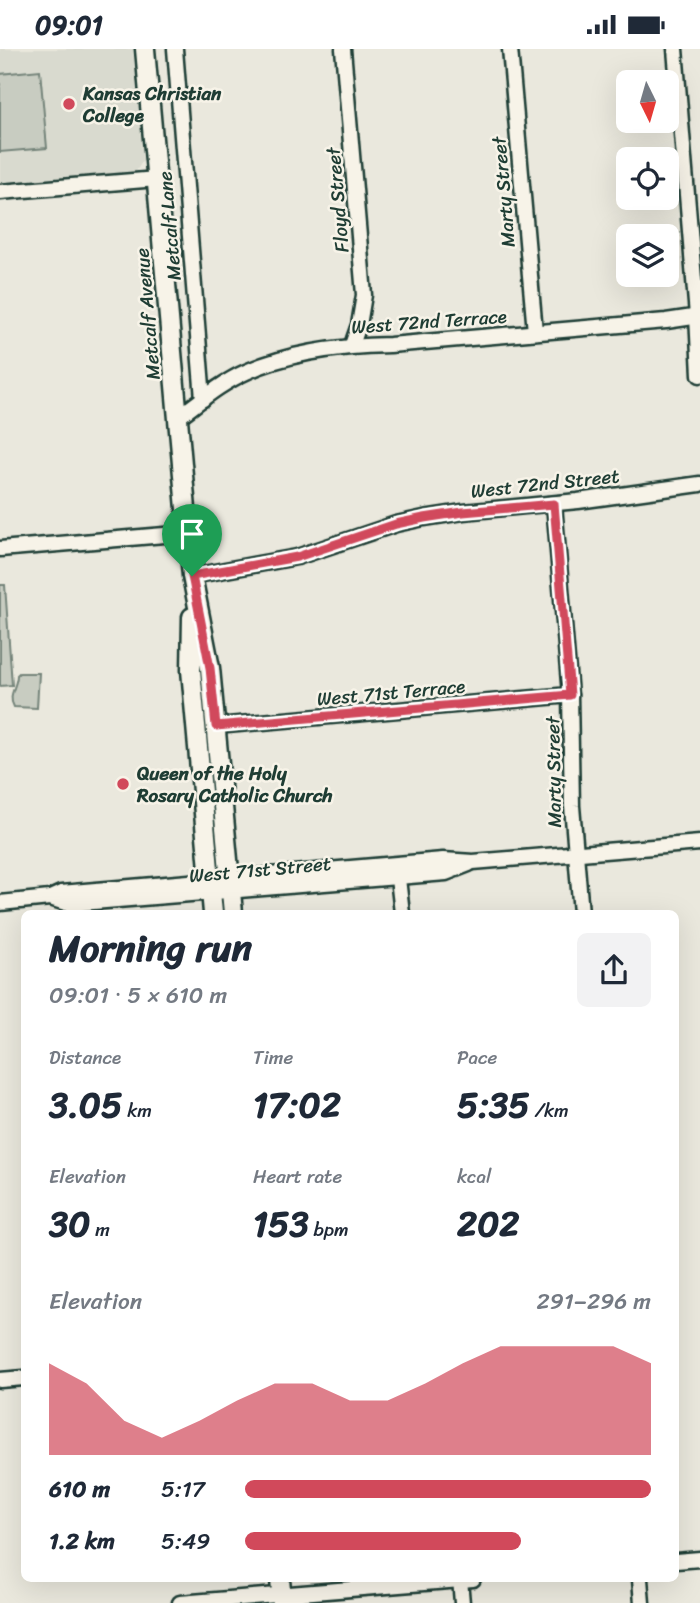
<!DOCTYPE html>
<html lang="en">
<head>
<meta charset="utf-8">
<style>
	:root { --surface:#fff; --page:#f2f2f3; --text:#1f2937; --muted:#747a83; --accent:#d1495b }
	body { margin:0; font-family:Sriracha,sans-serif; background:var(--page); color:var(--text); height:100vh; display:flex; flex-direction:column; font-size:26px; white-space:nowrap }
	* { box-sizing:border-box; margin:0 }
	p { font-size:23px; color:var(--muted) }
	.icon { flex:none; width:38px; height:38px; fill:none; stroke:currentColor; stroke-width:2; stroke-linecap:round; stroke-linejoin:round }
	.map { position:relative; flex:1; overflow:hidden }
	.side { position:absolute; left:21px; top:861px; width:658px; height:672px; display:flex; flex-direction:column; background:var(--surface); border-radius:10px; box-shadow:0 7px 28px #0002 }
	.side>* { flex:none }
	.needle { width:46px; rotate:175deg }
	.buttons { position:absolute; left:616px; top:21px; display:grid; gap:14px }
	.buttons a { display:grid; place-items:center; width:63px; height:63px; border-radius:10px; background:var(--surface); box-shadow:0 7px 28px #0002; font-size:35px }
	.pin { position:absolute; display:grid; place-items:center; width:60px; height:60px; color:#fff; margin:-72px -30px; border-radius:50% 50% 50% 0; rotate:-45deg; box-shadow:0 0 7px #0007 }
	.pin .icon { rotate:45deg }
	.round { display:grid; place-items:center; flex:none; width:74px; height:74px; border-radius:10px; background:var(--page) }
	.summary { display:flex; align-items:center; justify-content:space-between; height:119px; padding:0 28px }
	h1 { font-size:38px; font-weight:700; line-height:52px }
	.figures { display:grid; grid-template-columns:repeat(3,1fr); gap:10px; height:119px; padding:7px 28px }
	.figures div { display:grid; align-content:center }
	.figures b { font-size:35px; font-weight:700 }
	.figures small { font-size:19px; font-weight:400 }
	.figures p { font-size:19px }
	.chart { height:196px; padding:14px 28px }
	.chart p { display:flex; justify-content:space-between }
	.chart svg { width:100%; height:126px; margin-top:7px; fill:var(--accent); opacity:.7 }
	ul { padding:0 28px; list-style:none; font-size:23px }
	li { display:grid; grid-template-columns:112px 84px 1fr; align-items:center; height:52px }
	li i { height:18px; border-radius:9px; background:var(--accent) }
	.status { display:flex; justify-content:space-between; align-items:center; height:49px; padding:0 35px; background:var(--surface); direction:ltr }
	.status svg { height:19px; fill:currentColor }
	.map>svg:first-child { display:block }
</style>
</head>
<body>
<div class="status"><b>09:01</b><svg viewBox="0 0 49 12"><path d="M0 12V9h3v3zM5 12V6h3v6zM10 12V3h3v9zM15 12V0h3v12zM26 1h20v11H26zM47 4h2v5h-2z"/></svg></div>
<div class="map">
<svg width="700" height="1554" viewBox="0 0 700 1554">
	<rect width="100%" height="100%" fill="#eae8dd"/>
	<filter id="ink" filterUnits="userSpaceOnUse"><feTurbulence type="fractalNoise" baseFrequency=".0143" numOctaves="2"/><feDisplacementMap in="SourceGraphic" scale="14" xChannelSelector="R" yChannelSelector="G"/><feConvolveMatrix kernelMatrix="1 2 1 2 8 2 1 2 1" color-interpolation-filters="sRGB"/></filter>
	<g filter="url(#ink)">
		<path fill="#d9dacf" d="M0 0H133L143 111 135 124 129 126 0 138Z"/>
		<g fill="#c8ccc1" stroke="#74847a" stroke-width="2">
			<path d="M40 21 47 99 0 103V25Z"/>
			<path d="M0 536H5L12 636 0 637Z"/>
			<path d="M19 624H39L37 659 14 658C7 646 17 638 17 626Z"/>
		</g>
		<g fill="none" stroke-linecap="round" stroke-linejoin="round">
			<defs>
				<g id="minor">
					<path d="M175 0 203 350"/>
					<path d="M343 0 364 246 359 276 352 296"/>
					<path d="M510 0 535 283"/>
					<path d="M675 0 697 267 700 326"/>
					<path d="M0 143 157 130"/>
					<path d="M177 369C199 353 221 334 246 323 290 303 342 297 390 296L666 272 700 267"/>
					<path d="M554 455 570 646 572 757 581 864"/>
					<path d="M0 500 188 484"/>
					<path d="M192 527 297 508 396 475 424 469 463 463 578 452 700 435"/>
					<path d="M216 677 570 646"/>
					<path d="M397 821 402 864"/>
					<path d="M50 849 69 855 446 824 469 815"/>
					<path d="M0 854 50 849 61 844 443 811 473 813 700 794"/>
					<path d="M0 1331 24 1329"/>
					<path d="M676 1512 700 1510"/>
					<path d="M460 1530 462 1554"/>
					<path d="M640 1530 642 1554"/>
					<path d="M180 1554 473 1530"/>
				</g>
				<g id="major">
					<path d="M145 0 192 527 210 619 233 864"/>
					<path d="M192 568 191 621 213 864"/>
					<path d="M280 1530 282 1554"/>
				</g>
			</defs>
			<use href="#minor" stroke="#1f3d34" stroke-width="19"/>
			<use href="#major" stroke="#1f3d34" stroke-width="23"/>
			<use href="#minor" stroke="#f7f3e8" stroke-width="14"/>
			<use href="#major" stroke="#f7f3e8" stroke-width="18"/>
		</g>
	</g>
	<g fill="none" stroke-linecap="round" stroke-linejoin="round" filter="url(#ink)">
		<defs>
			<path id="route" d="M554 455 570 646 216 677 210 619 192 527 297 508 396 475 424 469 463 463Z"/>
		</defs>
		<use href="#route" stroke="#fff" stroke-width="14"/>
		<use href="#route" stroke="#d1495b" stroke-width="9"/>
	</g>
	<g fill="#d1495b" stroke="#f7f3e8" stroke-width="2.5">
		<circle cx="69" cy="55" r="7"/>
		<circle cx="123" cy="735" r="7"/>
	</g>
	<g text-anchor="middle" stroke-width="5" stroke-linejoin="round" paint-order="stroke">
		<g font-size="19" font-weight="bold" fill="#1f3d34" stroke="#f7f3e8" text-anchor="start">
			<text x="83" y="51">Kansas Christian<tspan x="83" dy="22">College</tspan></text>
			<text x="137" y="731">Queen of the Holy<tspan x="137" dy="22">Rosary Catholic Church</tspan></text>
		</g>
		<g font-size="19" fill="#1f3d34" stroke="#f7f3e8">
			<text transform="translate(503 143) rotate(-95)" y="7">Marty Street</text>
			<text transform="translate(337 151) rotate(-95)" y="7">Floyd Street</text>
			<text transform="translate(169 177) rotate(-95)" y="7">Metcalf Lane</text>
			<text transform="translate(147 265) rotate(-95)" y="7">Metcalf Avenue</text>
			<text transform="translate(429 272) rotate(-4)" y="7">West 72nd Terrace</text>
			<text transform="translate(545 434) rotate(-6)" y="7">West 72nd Street</text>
			<text transform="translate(391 643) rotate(-5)" y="7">West 71st Terrace</text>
			<text transform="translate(553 723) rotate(-91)" y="7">Marty Street</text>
			<text transform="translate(260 820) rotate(-5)" y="7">West 71st Street</text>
		</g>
	</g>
</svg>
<div class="buttons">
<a><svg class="needle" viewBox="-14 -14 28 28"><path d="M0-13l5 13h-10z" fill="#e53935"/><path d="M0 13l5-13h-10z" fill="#747a83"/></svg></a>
<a><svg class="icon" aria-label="locate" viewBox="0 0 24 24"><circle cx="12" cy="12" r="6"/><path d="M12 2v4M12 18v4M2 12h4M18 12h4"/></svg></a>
<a><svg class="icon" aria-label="layers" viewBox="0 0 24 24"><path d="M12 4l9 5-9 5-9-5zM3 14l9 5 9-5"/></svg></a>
</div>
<div class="pin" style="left:192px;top:527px;background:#1e9e55"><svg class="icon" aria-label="arrive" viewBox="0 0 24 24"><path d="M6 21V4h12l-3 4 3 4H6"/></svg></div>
<section class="side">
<div class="summary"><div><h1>Morning run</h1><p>09:01 · 5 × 610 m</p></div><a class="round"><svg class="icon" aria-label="share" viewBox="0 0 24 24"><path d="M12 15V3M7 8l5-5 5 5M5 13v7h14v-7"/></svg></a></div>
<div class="figures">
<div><p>Distance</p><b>3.05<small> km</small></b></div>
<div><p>Time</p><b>17:02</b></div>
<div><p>Pace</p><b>5:35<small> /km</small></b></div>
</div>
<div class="figures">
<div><p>Elevation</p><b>30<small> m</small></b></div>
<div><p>Heart rate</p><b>153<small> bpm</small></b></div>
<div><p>kcal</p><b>202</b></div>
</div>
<div class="chart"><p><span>Elevation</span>291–296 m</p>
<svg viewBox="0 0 160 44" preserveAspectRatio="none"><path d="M0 44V12L10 19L20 32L30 38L40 32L50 25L60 19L70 19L80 25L90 25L100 19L110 12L120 6L130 6L140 6L150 6L160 12V44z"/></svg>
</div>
<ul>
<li><b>610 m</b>5:17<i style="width:100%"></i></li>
<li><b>1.2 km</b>5:49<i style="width:68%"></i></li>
</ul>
</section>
</div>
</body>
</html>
